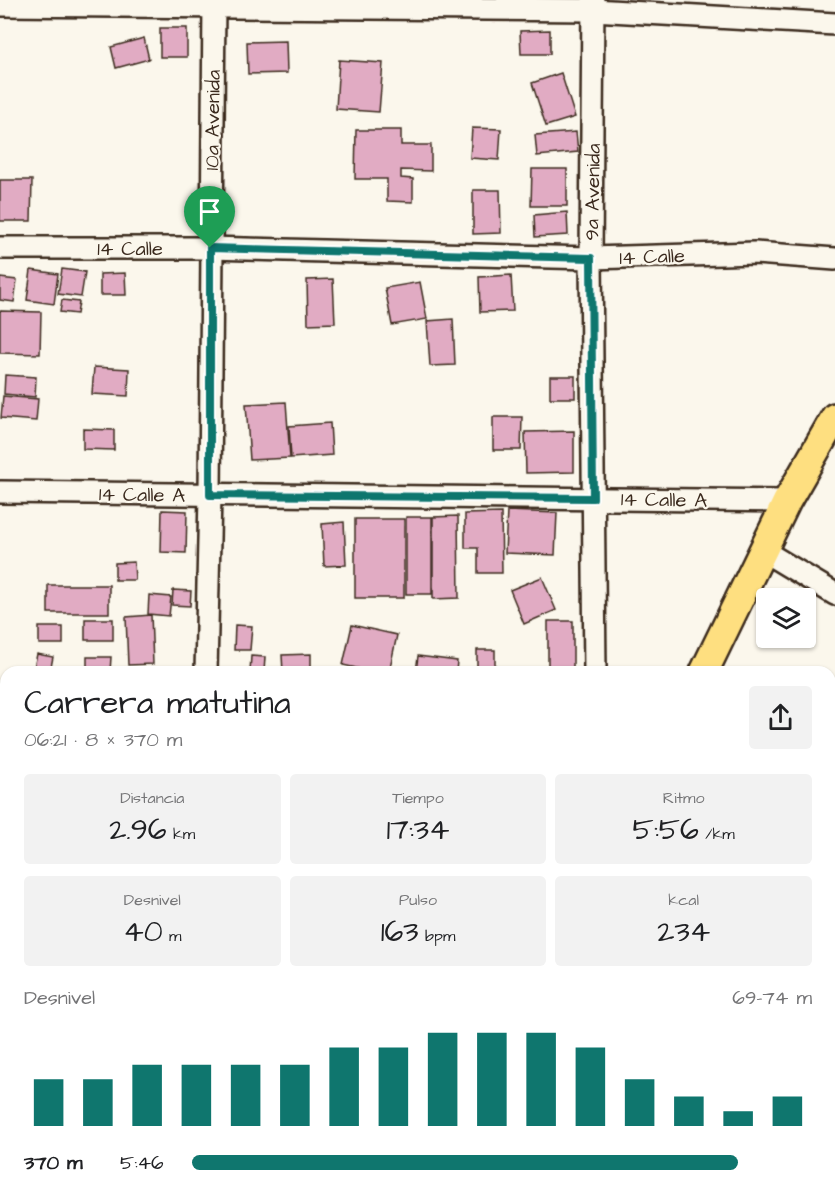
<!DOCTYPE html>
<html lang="es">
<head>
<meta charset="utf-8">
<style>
	:root { --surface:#fff; --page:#f2f2f2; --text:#202124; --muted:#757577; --accent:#0f766e }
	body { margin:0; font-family:"Architects Daughter",sans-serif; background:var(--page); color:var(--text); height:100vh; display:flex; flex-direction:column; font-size:22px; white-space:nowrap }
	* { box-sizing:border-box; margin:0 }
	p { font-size:20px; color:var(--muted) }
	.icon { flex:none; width:33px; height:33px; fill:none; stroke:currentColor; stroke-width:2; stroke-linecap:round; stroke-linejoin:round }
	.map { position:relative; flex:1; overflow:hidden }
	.details { position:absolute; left:0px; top:666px; width:836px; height:532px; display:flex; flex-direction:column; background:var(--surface); border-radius:18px 18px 0 0; box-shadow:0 2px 4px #0004 }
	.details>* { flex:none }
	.tools { position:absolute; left:756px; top:588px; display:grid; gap:12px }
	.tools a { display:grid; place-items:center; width:60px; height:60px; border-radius:6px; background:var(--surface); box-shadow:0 2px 4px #0004; font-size:30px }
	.pin { position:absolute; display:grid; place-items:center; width:51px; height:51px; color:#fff; margin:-62px -26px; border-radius:50% 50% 50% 0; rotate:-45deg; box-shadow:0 0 6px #0007 }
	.pin .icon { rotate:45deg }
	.round { display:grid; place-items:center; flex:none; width:63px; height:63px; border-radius:6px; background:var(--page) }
	.overview { display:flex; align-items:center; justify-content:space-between; height:102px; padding:0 24px }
	h1 { font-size:33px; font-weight:600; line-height:45px }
	.metrics { display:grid; grid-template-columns:repeat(3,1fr); gap:9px; height:102px; padding:6px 24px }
	.metrics div { display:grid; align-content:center; border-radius:6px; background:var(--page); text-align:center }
	.metrics b { font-size:30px; font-weight:600 }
	.metrics small { font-size:16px; font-weight:400 }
	.metrics p { font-size:16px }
	.chart { height:168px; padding:12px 24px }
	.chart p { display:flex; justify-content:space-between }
	.chart svg { width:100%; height:108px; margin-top:6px; stroke:var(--accent); stroke-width:6 }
	ul { padding:0 24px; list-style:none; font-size:20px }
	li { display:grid; grid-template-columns:96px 72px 1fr; align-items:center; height:45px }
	li i { height:15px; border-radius:8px; background:var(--accent) }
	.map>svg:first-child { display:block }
</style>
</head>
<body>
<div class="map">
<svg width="835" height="1198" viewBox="0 0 835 1198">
	<rect width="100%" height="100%" fill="#fbf7ec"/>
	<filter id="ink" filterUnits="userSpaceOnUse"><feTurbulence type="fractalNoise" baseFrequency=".0167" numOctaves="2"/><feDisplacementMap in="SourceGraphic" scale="12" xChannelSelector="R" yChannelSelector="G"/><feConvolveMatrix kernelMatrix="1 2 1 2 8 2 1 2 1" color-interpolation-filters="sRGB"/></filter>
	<g filter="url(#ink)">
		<g fill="#e1abc3" stroke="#3b2a1e" stroke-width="1.5">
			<rect x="160" y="28" width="27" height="29"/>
			<path d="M550 30V54H521L520 31Z"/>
			<path d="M144 38 149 59 116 68 111 47Z"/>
			<path d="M286 41 287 73 248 74 247 42Z"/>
			<path d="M339 60 383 63 379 112 336 109Z"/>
			<path d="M561 73 575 117 546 126 532 83Z"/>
			<path d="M472 128 501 129 499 160 470 158Z"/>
			<path d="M356 130H401V145H431V171L401 170V178L413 179V202L387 201V179H355Z"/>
			<path d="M576 132 578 152 537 156 535 135Z"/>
			<path d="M532 169H567V206H531Z"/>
			<path d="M0 180H32L31 221H0Z"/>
			<path d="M473 190H500L501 233 473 234Z"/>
			<path d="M567 212 568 235 535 237 534 215Z"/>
			<path d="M62 269 85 272 81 297 58 294Z"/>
			<path d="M31 270 58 274 54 304 27 300Z"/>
			<path d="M125 273 126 295H100V274Z"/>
			<path d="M511 275 513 311 480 312 479 277Z"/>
			<path d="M0 278 17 280 14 302 0 300Z"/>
			<path d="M333 279 335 323 308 324 307 280Z"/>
			<path d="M420 282 427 319 392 325 385 288Z"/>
			<path d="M62 300 79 302 77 314 60 312Z"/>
			<path d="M0 311 41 312 40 354 0 353Z"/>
			<path d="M453 319 455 365 430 366 427 321Z"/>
			<path d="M94 367 129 369 128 396 92 394Z"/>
			<path d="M5 375 36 377 35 397 4 394Z"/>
			<rect x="550" y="376" width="25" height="22"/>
			<path d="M3 396 38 399 36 421 1 418Z"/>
			<path d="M286 402 290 458 250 460 246 404Z"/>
			<path d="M493 417H522L521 450H493Z"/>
			<path d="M330 423 332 455 291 458 289 426Z"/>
			<path d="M83 429 114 430V450L83 449Z"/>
			<path d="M574 431V472L526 473 525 432Z"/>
			<path d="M162 510 187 511 186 553 161 552Z"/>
			<path d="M507 511 557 513 555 555 505 553Z"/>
			<path d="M501 513 502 573H478V548H465V514Z"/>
			<path d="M458 516 459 598 433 599V517Z"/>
			<rect x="406" y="517" width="26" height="77"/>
			<rect x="355" y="519" width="49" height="79"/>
			<path d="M344 522 346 565 324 566 322 524Z"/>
			<path d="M134 562 135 580H115V563Z"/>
			<path d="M542 577 556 610 524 624 510 590Z"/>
			<rect x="48" y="585" width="61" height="28"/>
			<path d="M173 590 191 591 190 606 172 605Z"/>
			<path d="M149 595 171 597 169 616 148 614Z"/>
			<path d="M151 615 153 664 128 665 126 617Z"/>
			<rect x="85" y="619" width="28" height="21"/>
			<rect x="548" y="621" width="25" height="47"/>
			<path d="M235 625 252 626 250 650H234Z"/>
			<path d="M352 625 397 635 389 672H374L343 665Z"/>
			<rect x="39" y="627" width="24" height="17"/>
			<rect x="477" y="650" width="18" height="22"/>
			<path d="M37 654 53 657 50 672H33Z"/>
			<path d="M311 654V672H283L282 655Z"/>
			<path d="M251 656 265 657 264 672H250Z"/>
			<path d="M418 656 457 661 456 672H416Z"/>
			<path d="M87 657H111L110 672H87Z"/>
			<path d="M830 784 835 787V817L830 828Z"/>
			<rect x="0" y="1044" width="6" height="20"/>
			<path d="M500 1192H553L550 1198H509Z"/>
			<path d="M571 1192H580L588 1198H567Z"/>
		</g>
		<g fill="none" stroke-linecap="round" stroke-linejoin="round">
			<defs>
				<g id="minor">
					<path d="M593 0 591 258 595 672"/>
					<path d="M0 5 593 10 835 24"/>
					<path d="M0 248H210L591 258 755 253 835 259"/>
					<path d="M0 492 787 501"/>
					<path d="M762 550 835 594"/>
					<path d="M206 672 210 495 214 0"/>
					<path d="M0 741H6"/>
					<path d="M830 907 835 910"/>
					<path d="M0 982H6"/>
					<path d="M205 1192V1198"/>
					<path d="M778 1192 785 1198"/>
				</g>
				<g id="major">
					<path d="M704 672 787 501 835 417"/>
					<path d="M434 1198 437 1192"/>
				</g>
			</defs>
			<use href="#minor" stroke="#3b2a1e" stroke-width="26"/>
			<use href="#major" stroke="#3b2a1e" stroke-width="32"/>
			<use href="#minor" stroke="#fbf7ec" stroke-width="21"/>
			<use href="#major" stroke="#fedf80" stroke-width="27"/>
		</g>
	</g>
	<g fill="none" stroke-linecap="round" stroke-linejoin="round" filter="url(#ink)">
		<defs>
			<path id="route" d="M210 248 591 258 593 498 210 495Z"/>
		</defs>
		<use href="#route" stroke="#fff" stroke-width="12"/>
		<use href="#route" stroke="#0f766e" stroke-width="8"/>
	</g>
	<g text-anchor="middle" stroke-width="4.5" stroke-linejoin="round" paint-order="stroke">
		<g font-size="20" fill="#3b2a1e" stroke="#fbf7ec">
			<text transform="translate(212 120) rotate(-89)" y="7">10a Avenida</text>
			<text transform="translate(592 192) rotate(-89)" y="7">9a Avenida</text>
			<text x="130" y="255">14 Calle</text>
			<text transform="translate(652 256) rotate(-2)" y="7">14 Calle</text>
			<text transform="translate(142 494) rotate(1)" y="7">14 Calle A</text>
			<text transform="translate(664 499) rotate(1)" y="7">14 Calle A</text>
		</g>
	</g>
</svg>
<div class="tools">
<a><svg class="icon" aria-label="layers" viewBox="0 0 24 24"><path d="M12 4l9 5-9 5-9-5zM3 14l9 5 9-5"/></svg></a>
</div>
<div class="pin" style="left:210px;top:248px;background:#1e9e55"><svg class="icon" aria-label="arrive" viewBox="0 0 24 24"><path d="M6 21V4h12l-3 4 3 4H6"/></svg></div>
<section class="details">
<div class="overview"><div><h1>Carrera matutina</h1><p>06:21 · 8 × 370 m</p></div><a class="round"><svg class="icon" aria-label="share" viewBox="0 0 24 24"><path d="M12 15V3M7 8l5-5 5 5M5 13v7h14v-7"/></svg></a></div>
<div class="metrics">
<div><p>Distancia</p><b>2.96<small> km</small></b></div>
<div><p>Tiempo</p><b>17:34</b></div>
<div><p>Ritmo</p><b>5:56<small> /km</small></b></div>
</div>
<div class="metrics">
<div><p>Desnivel</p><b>40<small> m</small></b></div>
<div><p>Pulso</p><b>163<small> bpm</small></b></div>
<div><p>kcal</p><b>234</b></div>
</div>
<div class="chart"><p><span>Desnivel</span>69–74 m</p>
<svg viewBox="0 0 160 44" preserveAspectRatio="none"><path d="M5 44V25M15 44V25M25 44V19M35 44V19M45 44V19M55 44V19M65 44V12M75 44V12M85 44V6M95 44V6M105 44V6M115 44V12M125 44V25M135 44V32M145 44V38M155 44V32"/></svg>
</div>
<ul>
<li><b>370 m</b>5:46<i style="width:88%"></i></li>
</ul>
</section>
</div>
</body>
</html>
